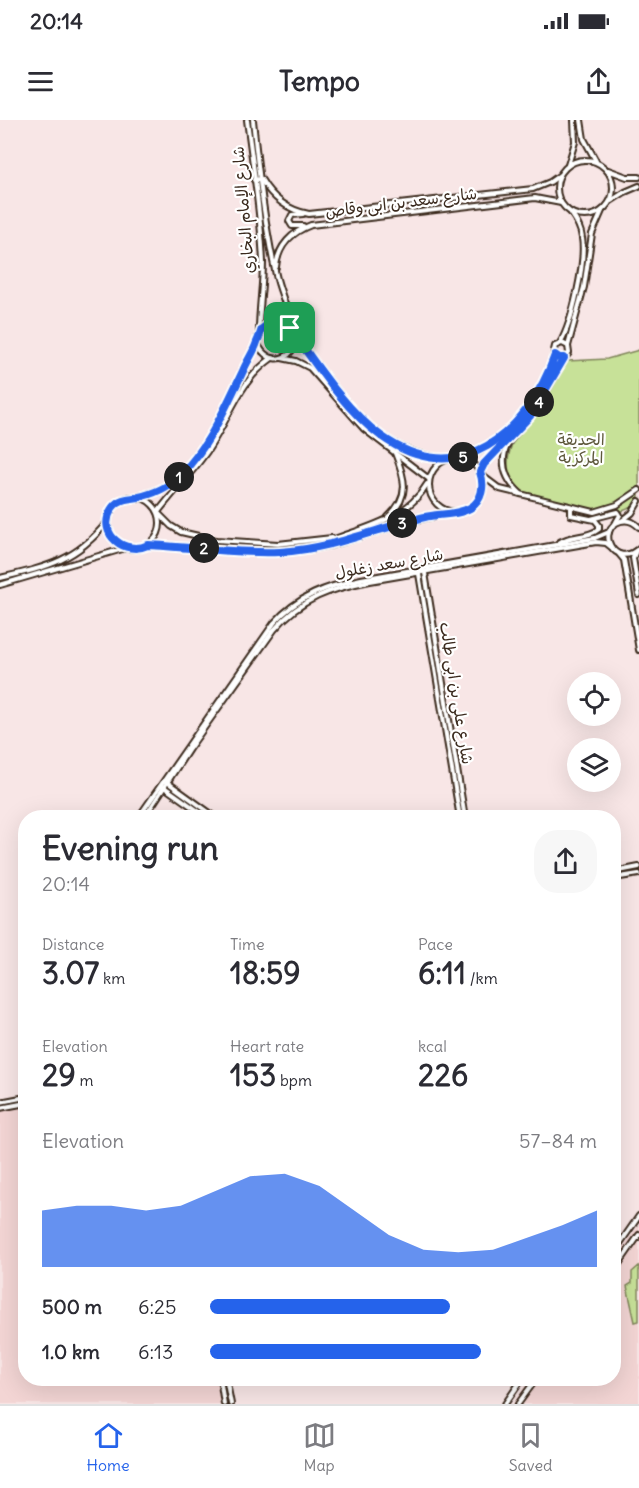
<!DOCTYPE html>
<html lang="en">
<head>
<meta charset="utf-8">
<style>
	:root { --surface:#fff; --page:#f7f7f7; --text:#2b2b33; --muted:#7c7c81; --line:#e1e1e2; --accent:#2563eb }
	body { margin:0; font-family:Delius,"Playpen Sans Arabic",sans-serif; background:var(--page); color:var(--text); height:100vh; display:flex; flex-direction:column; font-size:22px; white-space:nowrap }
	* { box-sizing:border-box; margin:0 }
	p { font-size:20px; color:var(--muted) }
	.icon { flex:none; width:33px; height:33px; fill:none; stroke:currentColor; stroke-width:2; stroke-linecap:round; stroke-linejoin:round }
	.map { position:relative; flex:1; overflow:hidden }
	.side { position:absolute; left:18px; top:690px; width:603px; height:576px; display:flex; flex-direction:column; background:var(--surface); border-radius:24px; box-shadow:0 6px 24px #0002 }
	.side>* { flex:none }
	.fabs { position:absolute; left:567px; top:552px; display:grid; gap:12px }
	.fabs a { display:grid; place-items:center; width:54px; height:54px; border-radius:50%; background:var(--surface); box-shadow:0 6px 24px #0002; font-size:30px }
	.pin { position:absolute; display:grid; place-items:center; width:51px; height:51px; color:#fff; margin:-26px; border-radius:12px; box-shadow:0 3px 9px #0006 }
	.km { position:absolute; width:30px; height:30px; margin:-15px; border-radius:50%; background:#222; color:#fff; font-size:16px; line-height:30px; text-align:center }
	.round { display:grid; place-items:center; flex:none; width:63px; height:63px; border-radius:24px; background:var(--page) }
	.head { display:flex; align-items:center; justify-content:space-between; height:102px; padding:0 24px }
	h1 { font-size:33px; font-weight:700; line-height:45px }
	.stats { display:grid; grid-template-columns:repeat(3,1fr); gap:9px; height:102px; padding:6px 24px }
	.stats div { display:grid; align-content:center }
	.stats b { font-size:30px; font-weight:700 }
	.stats small { font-size:16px; font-weight:400 }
	.stats p { font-size:16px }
	.chart { height:168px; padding:12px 24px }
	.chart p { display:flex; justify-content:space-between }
	.chart svg { width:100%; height:108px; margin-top:6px; fill:var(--accent); opacity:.7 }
	ul { padding:0 24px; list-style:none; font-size:20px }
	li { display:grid; grid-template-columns:96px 72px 1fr; align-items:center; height:45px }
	li i { height:15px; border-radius:8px; background:var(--accent) }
	.status { display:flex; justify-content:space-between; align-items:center; height:42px; padding:0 30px; background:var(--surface); direction:ltr }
	.status svg { height:16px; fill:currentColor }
	header { display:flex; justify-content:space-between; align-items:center; height:78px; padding:0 24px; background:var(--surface); font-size:27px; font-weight:700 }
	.tab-bar { display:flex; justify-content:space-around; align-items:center; height:84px; border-top:2px solid var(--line); background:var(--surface); font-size:16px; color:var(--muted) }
	.tab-bar a { display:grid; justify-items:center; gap:3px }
	.tab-bar .on { color:var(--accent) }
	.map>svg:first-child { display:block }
</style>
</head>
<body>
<div class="status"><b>20:14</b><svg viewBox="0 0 49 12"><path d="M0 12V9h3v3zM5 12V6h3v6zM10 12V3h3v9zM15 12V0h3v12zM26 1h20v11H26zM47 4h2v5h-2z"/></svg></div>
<header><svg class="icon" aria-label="menu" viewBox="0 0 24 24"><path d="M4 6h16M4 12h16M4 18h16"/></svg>Tempo<svg class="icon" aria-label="share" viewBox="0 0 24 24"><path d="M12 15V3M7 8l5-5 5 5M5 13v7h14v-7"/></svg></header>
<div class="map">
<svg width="639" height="1284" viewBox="0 0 639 1284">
	<rect width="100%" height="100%" fill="#f8e6e6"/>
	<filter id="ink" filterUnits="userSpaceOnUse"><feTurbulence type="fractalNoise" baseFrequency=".0167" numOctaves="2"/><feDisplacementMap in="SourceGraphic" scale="12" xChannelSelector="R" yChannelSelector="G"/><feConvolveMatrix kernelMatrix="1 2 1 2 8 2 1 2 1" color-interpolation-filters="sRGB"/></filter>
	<g filter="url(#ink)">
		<g fill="#f3d5d4">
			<path d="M25 980 26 1258 223 1259 228 1284H0V985Z"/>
			<path d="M639 1105V1284H513L530 1259 614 1258V1140Z"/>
		</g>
		<g fill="#c7e198" stroke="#81865b" stroke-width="1.5">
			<path d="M639 230V376L633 387 617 393H608L523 372C506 360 505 343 512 324L546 279 567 241 607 239Z"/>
			<path d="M639 1146V1201L635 1202 627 1166 632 1163V1152Z"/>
		</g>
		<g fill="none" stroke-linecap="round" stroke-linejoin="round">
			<defs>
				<g id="tertiary">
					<path d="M247 0C253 47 261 95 263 142 263 165 259 188 259 211"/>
					<path d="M253 0C258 50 265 106 276 155 279 169 285 181 288 195 289 199 289 204 291 208 293 213 295 215 295 221 295 236 276 244 265 234 246 218 270 191 290 208"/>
					<path d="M581 0 584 19 596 41"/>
					<circle cx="585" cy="68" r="28"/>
					<path d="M568 45 575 22 574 0"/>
					<path d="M608 50 627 57H639"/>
					<path d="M254 60 261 59C272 78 287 90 309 94L533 69 550 62 560 55"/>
					<path d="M611 81 625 72 639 66"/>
					<path d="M303 94 292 95 289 101 292 106H303"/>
					<path d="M276 147C278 126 292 112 311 105L535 78 561 83"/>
					<path d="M296 217C341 273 369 333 448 339"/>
					<path d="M560 223C572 203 586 142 582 118 581 109 576 100 571 93"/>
					<path d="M568 226 584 167 592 114 602 91"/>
					<path d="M282 238 296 241 310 248 364 309 429 359"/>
					<path d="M508 323C499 343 505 360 521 374"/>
					<circle cx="456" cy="365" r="27"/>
					<path d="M459 338C504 329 535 284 552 244 555 237 553 232 555 226L562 223 568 226 569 233 565 238H559L555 235"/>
					<path d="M480 352 484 344 526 300 564 238"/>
					<path d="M480 354 500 369 594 392 617 385 639 370"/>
					<circle cx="134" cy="403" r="26"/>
					<path d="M140 377C152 372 164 369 174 361 211 332 236 263 258 221"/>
					<path d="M158 392C174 371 193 352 208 330 231 296 238 262 272 238"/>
					<path d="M159 394 171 406 181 412 216 420 278 424 332 418"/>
					<path d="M388 397C411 376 405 358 395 333"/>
					<path d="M337 418C371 406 408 397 427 364"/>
					<path d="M337 424 412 401 449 393"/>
					<path d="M557 424C569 414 587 419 599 409V405L595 400 571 395V387"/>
					<path d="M148 425C209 428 272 438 333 425"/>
					<path d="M636 431 633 438 639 475"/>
					<path d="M619 434 624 440 639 530"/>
					<path d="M425 453 465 698"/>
					<path d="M419 454 460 698"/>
					<path d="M0 458C47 447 76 441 107 402"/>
					<path d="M0 465 126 428"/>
					<path d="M167 662 217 698"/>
					<path d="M164 667 208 698"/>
					<path d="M614 752 639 747"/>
					<path d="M614 758 639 754"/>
					<path d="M614 1132 639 1096"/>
					<path d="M614 1151 639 1115"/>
					<path d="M220 1258 224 1284"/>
					<path d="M226 1258 231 1284"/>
					<path d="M505 1284 523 1258"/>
					<path d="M518 1284 537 1258"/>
				</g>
				<g id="secondary">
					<path d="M591 399 618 392 620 395 616 402"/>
					<path d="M623 400 632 393 639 381"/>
					<path d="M639 407C634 402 628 399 621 401 594 409 615 451 639 428"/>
					<path d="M138 698 274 503C298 476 327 466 361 459L595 418 609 412"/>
					<path d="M144 698 189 629 274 510C300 479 332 468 370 461L596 422 606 423 611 427"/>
					<path d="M0 982 26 977"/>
					<path d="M0 988 26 983"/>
				</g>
			</defs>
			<use href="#tertiary" stroke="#3b2a1e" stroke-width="8"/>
			<use href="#secondary" stroke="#3b2a1e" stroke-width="8"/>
			<use href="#tertiary" stroke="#fff" stroke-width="4"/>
			<use href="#secondary" stroke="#fff" stroke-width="4"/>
		</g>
	</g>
	<g fill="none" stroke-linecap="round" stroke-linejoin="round" filter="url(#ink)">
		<defs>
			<path id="route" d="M276 202H281L290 208C315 243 346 291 381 316 460 373 528 312 555 235L559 238H564L530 296 484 344 480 352C485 366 482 381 470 388 458 395 439 394 425 397 375 409 332 429 280 432 236 434 191 427 148 425 125 436 97 414 111 390 119 376 131 380 143 376 158 372 172 365 182 353 210 325 226 286 243 251 247 241 254 232 257 222 259 218 260 214 262 209L270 203Z"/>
		</defs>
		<use href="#route" stroke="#fff" stroke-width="12"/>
		<use href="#route" stroke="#2563eb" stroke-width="8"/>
	</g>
	<g text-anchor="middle" stroke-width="4.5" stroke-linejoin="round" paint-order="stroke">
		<g font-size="16" fill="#3b2a1e" stroke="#fff">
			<text transform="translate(401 82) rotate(-7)" y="6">شارع سعد بن ابى وقاص</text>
			<text transform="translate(243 90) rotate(-95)" y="6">شارع الإمام البخاري</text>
			<text transform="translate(389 443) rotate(-10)" y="6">شارع سعد زغلول</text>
			<text transform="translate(457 573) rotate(81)" y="6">شارع على بن ابى طالب</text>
		</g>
		<g font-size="16" fill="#5e583c" stroke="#fff">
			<text x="581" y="325">الحديقة<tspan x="581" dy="18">المركزية</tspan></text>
		</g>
	</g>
</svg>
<div class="fabs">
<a><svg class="icon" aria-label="locate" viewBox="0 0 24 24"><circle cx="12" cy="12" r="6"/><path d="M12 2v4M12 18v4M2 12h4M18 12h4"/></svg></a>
<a><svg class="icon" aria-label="layers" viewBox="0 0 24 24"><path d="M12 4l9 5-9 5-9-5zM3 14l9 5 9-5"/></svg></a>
</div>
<div class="pin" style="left:290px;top:208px;background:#1e9e55"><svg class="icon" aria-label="arrive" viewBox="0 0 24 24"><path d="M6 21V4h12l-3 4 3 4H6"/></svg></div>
<b class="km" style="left:179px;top:357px">1</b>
<b class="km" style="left:204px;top:428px">2</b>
<b class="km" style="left:402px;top:403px">3</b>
<b class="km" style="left:539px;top:282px">4</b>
<b class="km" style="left:463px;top:337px">5</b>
<section class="side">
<div class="head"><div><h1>Evening run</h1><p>20:14</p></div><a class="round"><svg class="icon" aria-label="share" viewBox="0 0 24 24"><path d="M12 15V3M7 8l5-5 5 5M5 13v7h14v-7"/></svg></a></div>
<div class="stats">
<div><p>Distance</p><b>3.07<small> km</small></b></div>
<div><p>Time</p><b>18:59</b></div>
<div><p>Pace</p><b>6:11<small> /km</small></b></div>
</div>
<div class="stats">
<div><p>Elevation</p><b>29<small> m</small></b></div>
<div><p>Heart rate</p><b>153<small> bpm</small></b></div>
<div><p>kcal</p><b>226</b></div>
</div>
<div class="chart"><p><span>Elevation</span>57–84 m</p>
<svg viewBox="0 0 160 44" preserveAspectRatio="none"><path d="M0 44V21L10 19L20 19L30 21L40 19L50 13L60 7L70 6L80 11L90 21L100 31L110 37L120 38L130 37L140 32L150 27L160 21V44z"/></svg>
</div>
<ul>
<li><b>500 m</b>6:25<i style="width:62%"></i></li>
<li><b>1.0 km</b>6:13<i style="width:70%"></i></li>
</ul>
</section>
</div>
<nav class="tab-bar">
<a class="on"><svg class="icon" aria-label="home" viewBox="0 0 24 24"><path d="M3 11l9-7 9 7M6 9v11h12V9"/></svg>Home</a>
<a><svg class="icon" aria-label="map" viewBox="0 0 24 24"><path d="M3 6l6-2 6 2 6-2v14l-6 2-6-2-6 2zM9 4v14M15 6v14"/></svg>Map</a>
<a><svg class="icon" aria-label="saved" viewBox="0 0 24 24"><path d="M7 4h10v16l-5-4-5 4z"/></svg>Saved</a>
</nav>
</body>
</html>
